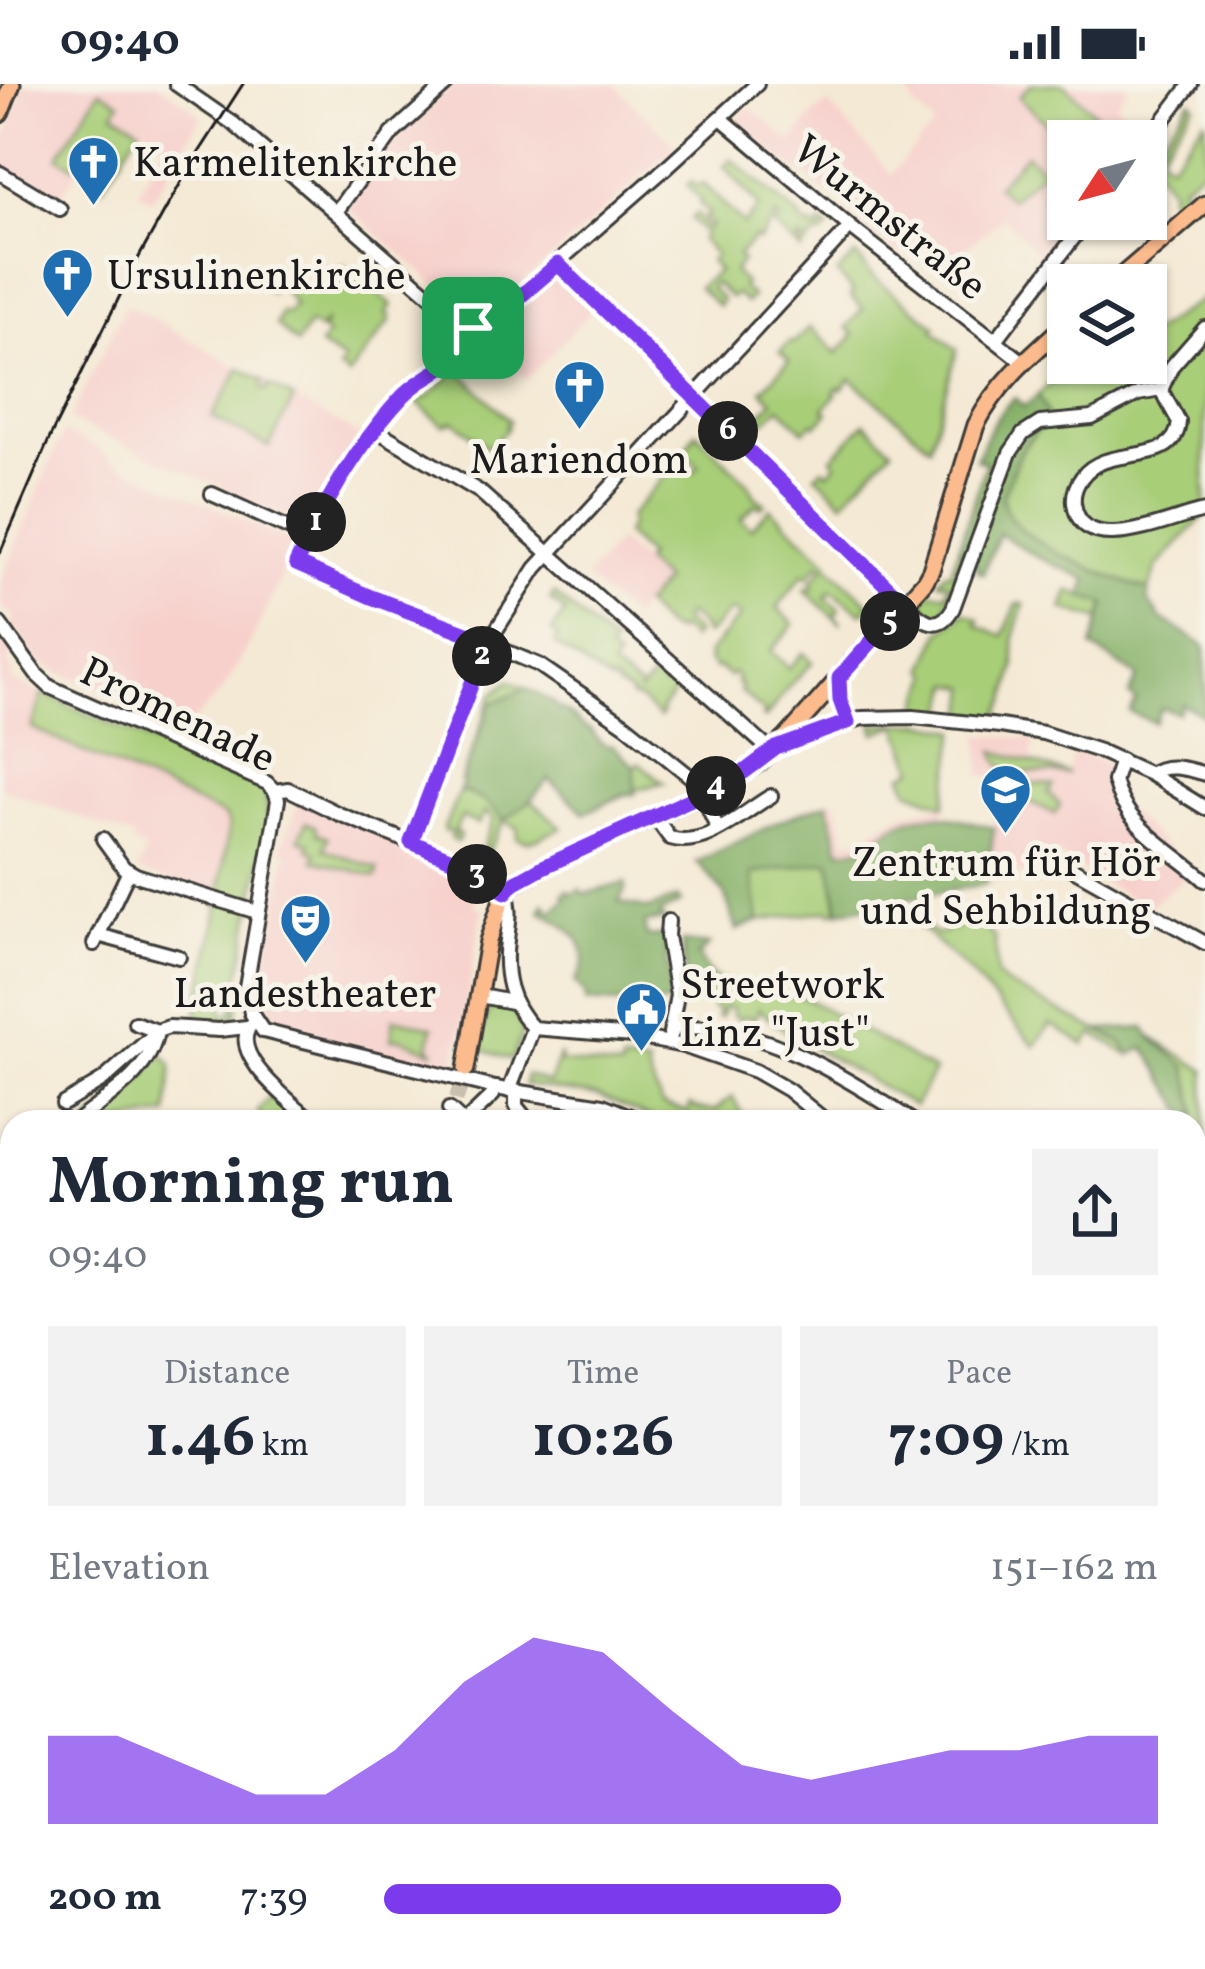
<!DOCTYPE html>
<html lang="en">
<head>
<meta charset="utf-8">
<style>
	:root { --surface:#fff; --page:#f2f2f3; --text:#1f2937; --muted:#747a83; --accent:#7c3aed }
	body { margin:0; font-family:Vollkorn,serif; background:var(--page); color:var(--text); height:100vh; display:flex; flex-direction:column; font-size:45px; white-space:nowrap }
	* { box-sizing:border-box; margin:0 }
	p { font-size:39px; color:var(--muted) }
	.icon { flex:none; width:66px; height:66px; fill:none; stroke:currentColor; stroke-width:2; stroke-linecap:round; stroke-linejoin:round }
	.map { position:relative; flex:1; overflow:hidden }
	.details { position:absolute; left:0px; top:1026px; width:1206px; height:861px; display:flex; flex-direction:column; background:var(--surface); border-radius:36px 36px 0 0; box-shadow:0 3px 9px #0004 }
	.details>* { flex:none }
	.needle { width:78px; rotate:234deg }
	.tools { position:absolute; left:1047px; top:36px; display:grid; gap:24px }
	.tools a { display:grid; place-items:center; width:120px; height:120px; border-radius:0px; background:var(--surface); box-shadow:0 3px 9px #0004; font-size:60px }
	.pin { position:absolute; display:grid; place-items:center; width:102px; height:102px; color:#fff; margin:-51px; border-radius:24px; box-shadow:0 6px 18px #0006 }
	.km { position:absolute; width:60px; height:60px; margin:-30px; border-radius:50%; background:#222; color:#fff; font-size:33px; line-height:60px; text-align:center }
	.round { display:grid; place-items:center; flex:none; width:126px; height:126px; border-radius:0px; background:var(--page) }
	.overview { display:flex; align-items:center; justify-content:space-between; height:204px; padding:0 48px }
	h1 { font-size:66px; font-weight:700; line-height:90px }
	.stats { display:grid; grid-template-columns:repeat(3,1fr); gap:18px; height:204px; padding:12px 48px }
	.stats div { display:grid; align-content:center; border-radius:0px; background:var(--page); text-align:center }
	.stats b { font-size:60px; font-weight:700 }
	.stats small { font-size:33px; font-weight:400 }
	.stats p { font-size:33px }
	.chart { height:336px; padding:24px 48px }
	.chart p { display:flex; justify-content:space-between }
	.chart svg { width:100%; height:216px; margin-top:12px; fill:var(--accent); opacity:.7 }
	ul { padding:0 48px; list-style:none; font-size:39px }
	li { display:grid; grid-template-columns:192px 144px 1fr; align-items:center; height:90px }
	li i { height:30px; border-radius:15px; background:var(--accent) }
	.status { display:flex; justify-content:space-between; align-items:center; height:84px; padding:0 60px; background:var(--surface); direction:ltr }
	.status svg { height:33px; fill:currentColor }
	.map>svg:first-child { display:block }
</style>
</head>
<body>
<div class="status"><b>09:40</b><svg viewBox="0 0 49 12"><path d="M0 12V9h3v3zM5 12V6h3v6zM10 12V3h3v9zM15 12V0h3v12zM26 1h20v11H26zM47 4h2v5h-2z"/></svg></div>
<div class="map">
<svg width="1205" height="1885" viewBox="0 0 1205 1885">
	<rect width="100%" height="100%" fill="#f7f3e8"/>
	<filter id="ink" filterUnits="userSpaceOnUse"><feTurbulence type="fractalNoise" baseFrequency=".00833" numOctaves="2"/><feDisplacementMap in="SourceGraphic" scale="24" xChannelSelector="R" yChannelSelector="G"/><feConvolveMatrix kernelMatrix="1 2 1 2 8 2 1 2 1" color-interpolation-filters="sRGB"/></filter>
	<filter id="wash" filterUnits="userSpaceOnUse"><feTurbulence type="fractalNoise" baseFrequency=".004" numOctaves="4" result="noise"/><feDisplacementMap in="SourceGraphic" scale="48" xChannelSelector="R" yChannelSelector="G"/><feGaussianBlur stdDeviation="2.7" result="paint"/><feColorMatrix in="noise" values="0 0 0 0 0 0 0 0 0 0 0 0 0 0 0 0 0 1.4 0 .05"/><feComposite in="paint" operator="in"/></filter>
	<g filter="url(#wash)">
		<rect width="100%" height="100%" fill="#f4e9d4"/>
		<g fill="#f7d0cc">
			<path d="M25 0H157L192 23 191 25 200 30 201 34 152 116 138 107 166 60 115 27 120 17 100 5 57 73 78 86 58 117 0 83 6 60 3 59Z"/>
			<path d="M456 0H614L677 63 485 232 478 235 473 233 348 124 398 50Z"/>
			<path d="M907 0H1126L1128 3 1116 20 1146 43 1136 57H1068V135H1077L1045 177 1004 133 950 177 916 149 899 171 866 144 868 142 844 121 848 115 834 104 829 110 800 86 797 88 733 36 749 23 792 58 813 32 828 20 891 90 935 41 914 22Z"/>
			<path d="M556 192 560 193 592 226 526 296 485 251Z"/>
			<path d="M126 220 359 351 307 442 69 336Z"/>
			<path d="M63 348 94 362 113 378 296 459 252 556 225 603 190 641 134 619 85 595 83 598 57 588 32 572 23 553 9 541 15 531 0 524V499Z"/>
			<path d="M618 457 664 497 632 534 585 494Z"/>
			<path d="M0 552 12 568 7 579 13 587 12 596 43 610 34 629 37 631 33 644 224 732 229 740 218 805 210 809 138 787 146 766 132 760 134 754 0 703Z"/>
			<path d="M980 651 1034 655 1031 679 1067 689 1075 665 1108 682 1107 695 1111 698 1118 718 1191 788 1147 824 1057 770 1010 796 831 828 829 826 759 837 737 846 724 809 697 778 784 735 835 715 846 756 859 755 900 730 945 721 944 731 993 744 997 694 982 691Z"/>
			<path d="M299 718 455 781 453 786 479 801 474 822 483 824 454 988 287 943 268 931 260 904 287 769 280 766Z"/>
			<path d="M1 1633 12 1644V1730L9 1736 0 1732Z"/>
		</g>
		<g fill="#a8ce78" stroke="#62754a" stroke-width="3">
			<path d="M1031 0H1064L1096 30 1075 53 1085 46 1087 48 1077 57 1068 59 1019 13Z"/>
			<path d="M100 6 120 18 114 28 140 44 102 104 87 94 95 80 81 71 74 82 58 73Z"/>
			<path d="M1191 16 1195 20 1158 70 1170 79 1205 36V82L1181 102 1191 116 1180 125 1168 110 1172 106 1147 74Z"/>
			<path d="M1068 61V65L1010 115 996 102 1026 70 1041 84Z"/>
			<path d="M731 75 801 134 800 136 808 143 811 142 817 146 822 140 828 144 822 151H816L801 167 798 164 803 156 799 155 795 161 774 142 780 136 776 132 759 157 755 154 737 172 742 177 734 188 744 199 742 203 752 213 746 219 736 210 731 214 714 199 710 204 722 216 718 222 698 203 718 187 710 178 715 171 701 156 705 150 691 135 697 130 708 145 712 141 705 134 709 130 699 119 701 116 687 101 691 97 696 102 704 100 744 141 759 122 724 82Z"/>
			<path d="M856 171 874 194 936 242 933 246 957 266 930 362 851 295 841 306 838 304 834 308 836 311 824 325 828 329 816 342 812 339 804 347 780 323 764 338 758 332 773 317 762 306 789 277 780 268 790 258 793 259 810 243 837 269 854 251 846 243 863 225 850 212 853 208 837 189Z"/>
			<path d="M343 182 392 221 386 229 391 232 389 238 349 292 339 285 344 277 320 262 327 251 322 247 326 237 319 246 309 240 297 260 276 241 282 228 287 230 294 221 283 204 275 200 270 207 268 206 277 190 310 207 324 183 335 191Z"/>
			<path d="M1205 213V430L1157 483 1149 506C1115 496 1029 462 1010 433 1006 427 1004 420 1002 414L1019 370 1048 332 1038 311 1056 295 1064 297 1085 279H1146V252Z"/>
			<path d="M240 284 264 297 261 304 266 307 269 301 294 315 269 363 212 333Z"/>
			<path d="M458 285 510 337 506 342 508 344 489 364 454 337 443 341 414 316 427 314Z"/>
			<path d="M865 339 892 365 843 417 816 391 823 384 828 389 836 380 832 374Z"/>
			<path d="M696 348 749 400 755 412 765 419 761 423 756 420 741 435 751 444 770 424 829 478 828 481 870 520 862 529 831 506 826 514 840 525 835 532 841 540 805 506 807 503 811 506 814 502 811 498 824 483 819 479 808 493 803 490 777 524 794 540 771 567 789 584 803 569 813 578 790 601 765 635 762 633 765 629 740 607 742 603 736 598 738 594 733 589 729 592 718 583 715 585 708 577 710 574 707 571 740 532 731 526 707 551 703 547 704 544 687 530 682 536 696 549 691 555 680 544 676 548 665 544 643 521 664 497 643 478 647 472 625 450 630 441 629 433 679 376 693 388 699 382 684 368Z"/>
			<path d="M958 465 963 469 945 526 934 531 924 523 925 513 929 508 946 509 949 499 939 497 946 488 951 489Z"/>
			<path d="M1069 507 1106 519 1101 536 1063 525Z"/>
			<path d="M554 510 613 561 608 568 617 575 612 584 641 606 639 610 653 593 666 604 670 600 677 606 660 627 662 630 659 634 640 616 630 613 631 610 617 603 618 601 614 598 612 600 554 560 558 553 552 548 565 528 550 516Z"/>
			<path d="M1017 520H1024L1014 553 1015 583 1007 616 1000 629 1004 635 966 631 969 603 952 600 946 629 918 627 930 591 925 584 941 548 964 528 979 535 977 541 1003 552Z"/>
			<path d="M510 596 552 618 560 627 562 625 576 635 575 638 588 646 590 645 600 658 609 663 612 661 635 682 639 679 664 699C637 703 612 717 585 729L548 695 531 716 562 744C558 747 554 747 549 749 538 754 531 761 517 754L518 744 504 737 489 766 483 763 493 736 485 728 478 740 462 733 455 747 460 751 457 758 451 755 453 749 445 747 444 744 463 699 461 697 489 620 493 610Z"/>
			<path d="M43 610 244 698 246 696 262 704 266 710 269 735 240 891C228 905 221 912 223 931L234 928 233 917H238C242 944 217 940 198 940L197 929 217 830 229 741 224 732 32 644Z"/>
			<path d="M923 639 957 646 945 721 909 706 903 691 915 685 898 641 876 649 873 640Z"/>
			<path d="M995 667 1068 690 1006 688 996 673Z"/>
			<path d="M1003 697 1053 702 1048 709 1060 721 1055 730 1016 711 1007 732 997 727 1006 707Z"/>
			<path d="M306 738 316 743 317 749 328 753 324 765 378 785 376 793 314 776 317 769 308 765 310 759 299 755Z"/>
			<path d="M830 776 839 827 831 828 829 826 759 837 751 790Z"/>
			<path d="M892 818 937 851 976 837 995 854 997 892 1006 900 1124 960 1129 971 1093 950 1085 961 1051 940 1035 962 968 887Z"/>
			<path d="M711 891 729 901 805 914 934 987 914 1022 788 949 759 925 754 936 747 932 739 935 732 931V924L724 923 721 933H717L718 926 712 924 714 915 699 911Z"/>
			<path d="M498 921C514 924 518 932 523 948L512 976 477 964 489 927Z"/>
			<path d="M394 934 433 943 429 962 435 968 400 954 391 955Z"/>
			<path d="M1151 953 1205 986V1116L1194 1102V1038H1186L1197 1029Z"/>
			<path d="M560 970V978L621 985 622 979 648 982V988L662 1021 688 1028 690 1021 698 1025 714 1027 732 1013 747 1038H660L598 1012 525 1001 526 991 549 999Z"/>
			<path d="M163 971 172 981 168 1030 124 1038H88L147 991 155 974Z"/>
			<path d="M272 1011 303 1038H262L258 1026Z"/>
			<path d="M1194 1343 1205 1351V1417H1194Z"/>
		</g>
		<g fill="#86b168" stroke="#516642" stroke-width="3">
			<path d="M1038 311 1048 332 1019 370 1002 414C1004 420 1006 427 1010 432 1028 462 1115 496 1149 506L1148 517 1160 534 1205 562V632L1182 620 1178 629 1161 624 1154 639 1130 628 1136 616 1129 611 1138 593 1092 563 1106 520 1082 512 1087 495 1039 474 999 450 983 489 977 486 974 477 958 465 986 379 976 375C986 351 995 330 1015 314L1024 323Z"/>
			<path d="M526 604 552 618 560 627 562 625 588 646 590 645 600 658 609 663 612 661 635 683V710H623L585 729 549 695 531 716 504 737C491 721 480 712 460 707L463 699 461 697 491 620Z"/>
			<path d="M828 719 840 766C876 766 872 754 899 739 929 723 964 736 994 744L986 800 839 827 830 777 752 790 759 837 737 846 724 809 697 778 784 735Z"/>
			<path d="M625 799 626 804 619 818 648 825 678 814 681 819 660 829 664 836 645 839 646 851 653 853 664 851 670 897V919L649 922 586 918V911L575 898C599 863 570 842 540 827L544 819 551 827 566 815 563 810 568 806 571 810 581 805 584 810Z"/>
			<path d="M682 858 709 861 698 872 711 891 697 913 687 911Z"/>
			<path d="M1145 944 1151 953 1187 983 1197 1030 1190 1035 1145 964 1129 971 1124 960 1099 946Z"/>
			<path d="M1194 1805 1205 1820V1885H1181L1174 1875H1194Z"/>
			<path d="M1058 1875H1158L1157 1885H1061Z"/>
		</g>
		<g fill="#40a8c0" stroke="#2e626e" stroke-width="3">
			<path d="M0 1184 12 1193V1528L0 1519Z"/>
			<path d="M603 1875H989L994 1885H613Z"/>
		</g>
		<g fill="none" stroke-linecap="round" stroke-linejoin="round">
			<g stroke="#2c5b66" stroke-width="3" stroke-dasharray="15 12" stroke-linecap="butt">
				<path d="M0 1397 12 1404"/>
				<path d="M746 1875 754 1885"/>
			</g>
		</g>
	</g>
	<g filter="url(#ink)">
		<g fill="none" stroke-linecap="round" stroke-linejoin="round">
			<path stroke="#c9c0af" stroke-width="15" stroke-dasharray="15 8" stroke-linecap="butt" d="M449 1038 466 985"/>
			<defs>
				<g id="minor">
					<path d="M176 0 234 40 461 238 473 244 485 241"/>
					<path d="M721 34 855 147 1023 278"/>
					<path d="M1146 59 1191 0"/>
					<path d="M0 89 60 125"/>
					<path d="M336 128 392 50 447 0"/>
					<path d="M558 180 905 520C922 535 938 551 953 524L1010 369 1023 350 1040 339 1092 334 1138 310 1161 306"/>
					<path d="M996 256 1088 135"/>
					<path d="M1161 306 1179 338C1175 386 1107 358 1082 393 1076 401 1073 410 1074 419 1082 478 1171 433 1205 427"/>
					<path d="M1161 306 1172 282 1205 244"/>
					<path d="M376 346 480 408 772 668"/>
					<path d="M212 410 308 453"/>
					<path d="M0 540 36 590 50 603 267 699 275 707 278 716 246 903 251 929 263 947 495 1004 603 1021 645 1038"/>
					<path d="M839 594 840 616 849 638"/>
					<path d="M780 663 862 634 913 633 1000 642 1043 649 1099 667 1150 690 1205 724"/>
					<path d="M1121 676 1114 697C1126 745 1171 765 1205 796"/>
					<path d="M1150 690C1165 678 1188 685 1205 690"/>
					<path d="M275 707 288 705 339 730 454 776 506 808C512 826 509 838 507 856 503 890 509 919 533 944L633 952 683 962 755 987 788 1006 827 1038"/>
					<path d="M654 732 670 754C705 765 742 729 771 712"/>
					<path d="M718 745 702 710 691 693 626 641 539 581 295 480 338 398 361 363 405 310 468 264 486 241 660 89 757 0"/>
					<path d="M103 755 124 784 136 791 257 828"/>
					<path d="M411 758 484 565 536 484 850 143"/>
					<path d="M1057 776 1205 859"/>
					<path d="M668 837 667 852 677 911 670 949"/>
					<path d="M98 851 179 873"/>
					<path d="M94 860 129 787"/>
					<path d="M480 912 512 918"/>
					<path d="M255 937C220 966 293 1019 314 1038"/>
					<path d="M135 939 157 947 169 943 219 946 247 943"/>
					<path d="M668 957 675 944C757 936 849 995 914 1038"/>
					<path d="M509 1007 533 944"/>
					<path d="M516 1009V1022L529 1038"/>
					<path d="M63 1020 103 996 157 948"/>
					<path d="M449 1025 463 1038"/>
					<path d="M76 1038C107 1013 151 989 157 947"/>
					<path d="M465 1038 493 1011 495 1004"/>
					<path d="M1194 1189 1205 1193"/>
					<path d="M1194 1331 1205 1340"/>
					<path d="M1194 1426 1205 1428"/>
					<path d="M0 1537 12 1547"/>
					<path d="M1194 1570 1205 1580"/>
					<path d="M0 1610 1 1620 12 1631"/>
					<path d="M1194 1790 1205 1804"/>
					<path d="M531 1875 543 1885"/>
					<path d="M581 1875 592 1885"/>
					<path d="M173 1885 177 1875"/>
					<path d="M212 1885 217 1875"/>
					<path d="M286 1885 336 1879 376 1885"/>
				</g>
				<g id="major">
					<path d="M0 30 12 0"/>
					<path d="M1111 201 1205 120"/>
					<path d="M466 985 488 857 502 816 511 802 543 783 689 717 759 679 786 654 925 497 931 486 976 341C998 298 1032 270 1068 238"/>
					<path d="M0 1151 12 1160"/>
					<path d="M0 1863 12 1869"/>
					<path d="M27 1875 50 1885"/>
					<path d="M1015 1875 1020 1885"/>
				</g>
			</defs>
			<use href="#minor" stroke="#3c3b38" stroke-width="18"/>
			<use href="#major" stroke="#3c3b38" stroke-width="21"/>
			<use href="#minor" stroke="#fff" stroke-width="12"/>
			<use href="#major" stroke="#fbbb8d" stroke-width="15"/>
			<path stroke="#1c1c1c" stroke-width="3" d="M0 469 51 351 139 173 189 84 243 0"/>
		</g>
	</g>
	<g fill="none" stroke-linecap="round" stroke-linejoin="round" filter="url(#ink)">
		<defs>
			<path id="route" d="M558 180 905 520 839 594 840 616 848 638 776 664 744 688 689 716 543 783 514 799 506 808 454 776 411 758 488 557 371 513 296 480C324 419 357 361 403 312 425 289 449 288 465 255L461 238 473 244 487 241Z"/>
		</defs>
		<use href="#route" stroke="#fff" stroke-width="24"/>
		<use href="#route" stroke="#7c3aed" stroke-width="15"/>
	</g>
	<defs>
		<symbol id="church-pin" viewBox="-11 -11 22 30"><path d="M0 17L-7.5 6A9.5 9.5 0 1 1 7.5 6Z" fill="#1f6fb2" stroke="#f7f3e8"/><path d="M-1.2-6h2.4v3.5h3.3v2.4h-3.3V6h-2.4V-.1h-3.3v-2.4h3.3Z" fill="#fff"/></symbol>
		<symbol id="school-pin" viewBox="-11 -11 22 30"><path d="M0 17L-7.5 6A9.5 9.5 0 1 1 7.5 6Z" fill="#1f6fb2" stroke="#f7f3e8"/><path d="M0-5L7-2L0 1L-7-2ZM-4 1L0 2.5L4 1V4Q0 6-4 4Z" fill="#fff"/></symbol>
		<symbol id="theatre-pin" viewBox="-11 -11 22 30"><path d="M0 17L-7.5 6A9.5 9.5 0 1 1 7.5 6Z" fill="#1f6fb2" stroke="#f7f3e8"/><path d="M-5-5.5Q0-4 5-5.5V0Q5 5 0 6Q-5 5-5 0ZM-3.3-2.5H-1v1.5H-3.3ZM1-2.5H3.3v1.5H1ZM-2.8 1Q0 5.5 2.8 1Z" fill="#fff"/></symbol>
		<symbol id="civic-pin" viewBox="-11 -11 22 30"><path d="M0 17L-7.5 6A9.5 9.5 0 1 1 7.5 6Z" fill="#1f6fb2" stroke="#f7f3e8"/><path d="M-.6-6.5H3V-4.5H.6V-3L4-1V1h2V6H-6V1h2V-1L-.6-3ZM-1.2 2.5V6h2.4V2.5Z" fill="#fff"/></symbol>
	</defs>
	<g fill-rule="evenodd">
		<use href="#church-pin" x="64" y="48" width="59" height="81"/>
		<use href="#church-pin" x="38" y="160" width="59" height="81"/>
		<use href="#church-pin" x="550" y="272" width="59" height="81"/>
		<use href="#school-pin" x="976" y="676" width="59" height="81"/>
		<use href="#theatre-pin" x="276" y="806" width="59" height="81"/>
		<use href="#civic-pin" x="612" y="894" width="59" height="81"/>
	</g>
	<g text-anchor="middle" stroke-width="10" stroke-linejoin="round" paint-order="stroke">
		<g font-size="42" fill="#1c1c1c" stroke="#f7f3e8" text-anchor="start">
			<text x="133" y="92">Karmelitenkirche</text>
			<text x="107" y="205">Ursulinenkirche</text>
			<text x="579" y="389" text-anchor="middle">Mariendom</text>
			<text x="1006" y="792" text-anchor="middle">Zentrum für Hör<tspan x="1006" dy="48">und Sehbildung</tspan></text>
			<text x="680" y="914">Streetwork<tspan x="680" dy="48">Linz "Just"</tspan></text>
			<text x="305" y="923" text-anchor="middle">Landestheater</text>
		</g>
		<g font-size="42" fill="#1c1c1c" stroke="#f7f3e8">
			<text transform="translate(891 132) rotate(39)" y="15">Wurmstraße</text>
			<text transform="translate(179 629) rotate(26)" y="15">Promenade</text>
		</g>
	</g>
</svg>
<div class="tools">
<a><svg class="needle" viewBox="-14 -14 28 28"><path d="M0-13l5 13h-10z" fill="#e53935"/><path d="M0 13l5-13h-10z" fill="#747a83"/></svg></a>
<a><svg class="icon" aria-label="layers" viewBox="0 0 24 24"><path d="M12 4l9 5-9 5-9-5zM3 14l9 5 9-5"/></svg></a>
</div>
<div class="pin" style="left:473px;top:244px;background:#1e9e55"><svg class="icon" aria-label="arrive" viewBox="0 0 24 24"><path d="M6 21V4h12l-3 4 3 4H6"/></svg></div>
<b class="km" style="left:316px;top:438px">1</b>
<b class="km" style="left:482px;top:572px">2</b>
<b class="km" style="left:477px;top:790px">3</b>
<b class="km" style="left:716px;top:702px">4</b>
<b class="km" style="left:890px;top:537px">5</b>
<b class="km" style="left:728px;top:347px">6</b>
<section class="details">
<div class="overview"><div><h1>Morning run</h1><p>09:40</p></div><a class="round"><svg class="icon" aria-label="share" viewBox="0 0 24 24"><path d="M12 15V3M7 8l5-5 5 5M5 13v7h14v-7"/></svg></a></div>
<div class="stats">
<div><p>Distance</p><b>1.46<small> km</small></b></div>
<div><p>Time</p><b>10:26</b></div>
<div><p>Pace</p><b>7:09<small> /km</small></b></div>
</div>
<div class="chart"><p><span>Elevation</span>151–162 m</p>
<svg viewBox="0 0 160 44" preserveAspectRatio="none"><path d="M0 44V26L10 26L20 32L30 38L40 38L50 29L60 15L70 6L80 9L90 21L100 32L110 35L120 32L130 29L140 29L150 26L160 26V44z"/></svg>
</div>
<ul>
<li><b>200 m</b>7:39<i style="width:59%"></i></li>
</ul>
</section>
</div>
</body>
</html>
